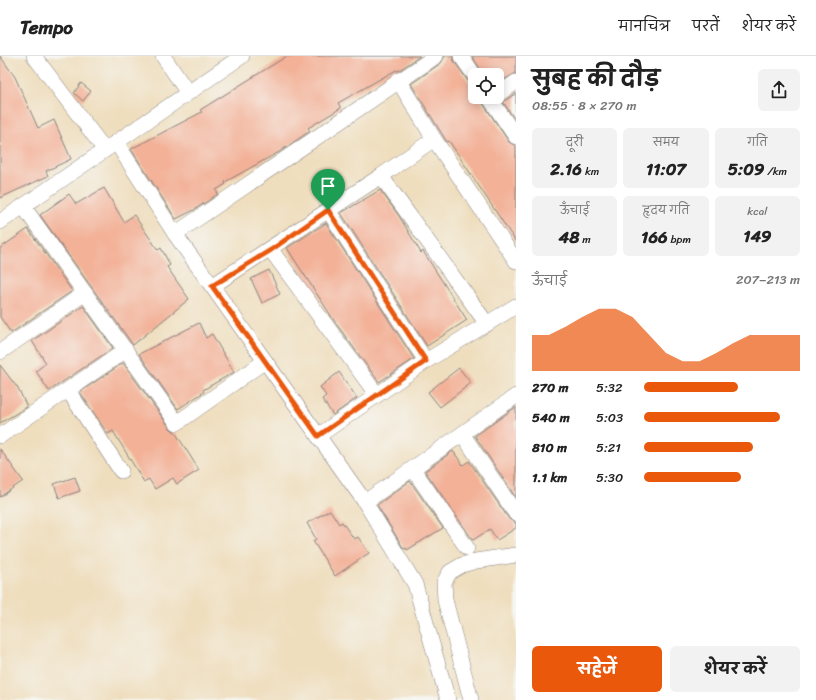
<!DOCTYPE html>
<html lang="hi">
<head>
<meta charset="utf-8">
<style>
	:root { --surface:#fff; --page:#f2f2f2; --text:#222; --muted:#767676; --line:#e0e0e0; --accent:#ea580c }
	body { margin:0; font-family:Sriracha,"Playpen Sans Deva",sans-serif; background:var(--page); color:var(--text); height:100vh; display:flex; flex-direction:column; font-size:15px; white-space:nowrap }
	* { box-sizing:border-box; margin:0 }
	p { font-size:13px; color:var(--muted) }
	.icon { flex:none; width:22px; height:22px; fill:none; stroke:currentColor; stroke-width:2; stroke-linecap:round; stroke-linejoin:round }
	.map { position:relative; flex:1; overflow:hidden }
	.panel { display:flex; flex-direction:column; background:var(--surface); width:300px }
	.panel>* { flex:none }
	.controls { position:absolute; left:468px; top:12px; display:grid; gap:8px }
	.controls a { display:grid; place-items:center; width:36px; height:36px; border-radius:6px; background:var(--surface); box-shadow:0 2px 10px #0003; font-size:20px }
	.pin { position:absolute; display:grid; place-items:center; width:34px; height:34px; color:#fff; margin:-41px -17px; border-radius:50% 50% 50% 0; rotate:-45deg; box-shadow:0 0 4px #0007 }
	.pin .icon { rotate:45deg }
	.round { display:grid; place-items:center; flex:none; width:42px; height:42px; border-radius:6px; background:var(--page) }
	.head { display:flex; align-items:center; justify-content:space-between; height:68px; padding:0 16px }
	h1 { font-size:22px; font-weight:700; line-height:30px }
	.figures { display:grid; grid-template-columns:repeat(3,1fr); gap:6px; height:68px; padding:4px 16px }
	.figures div { display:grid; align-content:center; border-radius:6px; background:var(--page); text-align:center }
	.figures b { font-size:17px; font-weight:700 }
	.figures small { font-size:11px; font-weight:400 }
	.figures p { font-size:11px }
	.chart { height:112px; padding:8px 16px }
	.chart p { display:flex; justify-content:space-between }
	.chart svg { width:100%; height:72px; margin-top:4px; fill:var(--accent); opacity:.7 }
	.button { display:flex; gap:8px; margin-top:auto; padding:8px 16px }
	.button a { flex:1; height:46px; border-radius:6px; background:var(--accent); color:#fff; font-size:16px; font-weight:700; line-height:46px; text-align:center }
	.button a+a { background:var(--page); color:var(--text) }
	ul { padding:0 16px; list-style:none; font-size:13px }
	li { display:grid; grid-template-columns:64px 48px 1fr; align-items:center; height:30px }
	li i { height:10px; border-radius:5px; background:var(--accent) }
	header { display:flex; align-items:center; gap:24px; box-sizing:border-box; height:56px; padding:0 20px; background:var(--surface); border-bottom:1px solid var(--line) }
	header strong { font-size:19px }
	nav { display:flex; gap:22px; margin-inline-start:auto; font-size:14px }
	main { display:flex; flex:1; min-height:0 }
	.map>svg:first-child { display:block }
</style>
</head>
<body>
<header>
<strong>Tempo</strong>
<nav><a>मानचित्र</a><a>परतें</a><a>शेयर करें</a></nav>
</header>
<main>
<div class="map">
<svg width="516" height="644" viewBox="0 0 516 644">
	<rect width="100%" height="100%" fill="#f6f6f2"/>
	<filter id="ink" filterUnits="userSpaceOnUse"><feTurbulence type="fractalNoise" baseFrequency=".025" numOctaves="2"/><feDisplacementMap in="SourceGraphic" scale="8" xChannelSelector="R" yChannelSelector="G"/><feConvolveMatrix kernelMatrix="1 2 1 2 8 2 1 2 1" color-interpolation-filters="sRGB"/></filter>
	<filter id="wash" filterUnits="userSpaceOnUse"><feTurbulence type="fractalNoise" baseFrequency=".012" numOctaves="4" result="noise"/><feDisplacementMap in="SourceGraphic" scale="16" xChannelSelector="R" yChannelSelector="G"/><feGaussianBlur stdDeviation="0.9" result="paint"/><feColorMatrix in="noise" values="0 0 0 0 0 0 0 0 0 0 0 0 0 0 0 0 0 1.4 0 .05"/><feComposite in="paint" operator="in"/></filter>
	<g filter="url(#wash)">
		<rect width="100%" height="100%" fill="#efdebe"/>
		<g id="blocks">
			<g fill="#f3b197">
				<path d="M0 0 15 21 38 72 54 64 71 103 46 115 48 120 0 142Z"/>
				<path d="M287 0H420L398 15 396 14 338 47 341 52 308 72 310 75 279 96 225 126 226 128 216 134 218 138 194 154 176 163 131 93 202 56 200 54Z"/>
				<path d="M445 0H452L454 5 468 25 475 29V41H480L482 46 509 86 516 90V186L449 85 447 86 442 78 411 28 441 7Z"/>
				<path d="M472 0H516V17L497 28V19H484Z"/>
				<path d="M81 27 91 35 83 45 74 37Z"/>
				<path d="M516 37V65L503 46Z"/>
				<path d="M104 132 124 166 134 159 158 194 161 192 170 209 167 211 189 243 133 289 40 159 69 138 76 148Z"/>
				<path d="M380 134 399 160 421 197 423 195 467 264 427 290 341 157Z"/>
				<path d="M326 167 414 303 379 326 337 269 287 192Z"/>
				<path d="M28 173 72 235 11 277 0 261V192Z"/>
				<path d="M269 214 280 238 262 247 251 223Z"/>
				<path d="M83 250 113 292 49 335 36 315 46 307 32 285Z"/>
				<path d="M199 267 206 282 212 278 234 316 203 334 204 336 178 353 139 298Z"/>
				<path d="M123 307 170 372 175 376 199 414 177 428 173 422 155 433 149 423 144 426 113 375 108 378 80 336Z"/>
				<path d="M0 309 16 330H17L27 351 0 367Z"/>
				<path d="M459 312 471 327 440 351 428 336Z"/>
				<path d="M339 316 357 342 333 359 322 343 326 340 320 331Z"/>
				<path d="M516 351V442L475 380Z"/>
				<path d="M0 393 23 425 0 441Z"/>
				<path d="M453 395 463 409 469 405 509 463 516 467V472L497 484 490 473 473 484 425 415Z"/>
				<path d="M75 421 80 435 59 442 54 428Z"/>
				<path d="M410 425 443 472 407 494 406 492 404 493 377 449Z"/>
				<path d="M330 454 339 468 342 466 354 483 358 481 369 497 335 520 313 485 316 483 307 467Z"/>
			</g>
		</g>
	</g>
	<g filter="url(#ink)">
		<use href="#blocks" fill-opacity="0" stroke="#88807c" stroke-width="1"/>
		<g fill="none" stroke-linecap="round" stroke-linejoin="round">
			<defs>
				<g id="minor">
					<path d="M34 0 105 94"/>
					<path d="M163 0 188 37"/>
					<path d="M461 0 475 20"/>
					<path d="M497 39 516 26"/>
					<path d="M489 41 516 81"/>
					<path d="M434 83 516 205"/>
					<path d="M116 86 175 178 365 446 415 528 448 644"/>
					<path d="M381 120 487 268"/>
					<path d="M23 150 177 367 265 305"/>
					<path d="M328 154 426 305"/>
					<path d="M0 166 242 0"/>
					<path d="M175 178 436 0"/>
					<path d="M271 194 377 339"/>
					<path d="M212 230 381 120 434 83 398 24"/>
					<path d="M0 296 85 237"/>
					<path d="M68 334 121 415"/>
					<path d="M463 379 516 458"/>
					<path d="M0 380 126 294"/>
					<path d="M318 380 426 305 516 250"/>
					<path d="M413 413 467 492"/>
					<path d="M365 446 516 340"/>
					<path d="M471 644 445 544 444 526 450 516 462 509 476 505 516 499"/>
				</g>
			</defs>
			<use href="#minor" stroke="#88807c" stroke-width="16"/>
			<use href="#minor" stroke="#fff" stroke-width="15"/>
		</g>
	</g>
	<g fill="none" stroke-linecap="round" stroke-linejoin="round" filter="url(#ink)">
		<defs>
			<path id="route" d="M328 154 426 305 318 380 212 230 271 194Z"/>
		</defs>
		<use href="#route" stroke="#fff" stroke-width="8"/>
		<use href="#route" stroke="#ea580c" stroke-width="5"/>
	</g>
</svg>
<div class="controls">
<a><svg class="icon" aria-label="locate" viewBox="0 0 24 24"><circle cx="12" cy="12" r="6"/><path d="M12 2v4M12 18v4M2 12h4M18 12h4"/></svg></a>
</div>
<div class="pin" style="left:328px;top:154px;background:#1e9e55"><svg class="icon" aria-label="arrive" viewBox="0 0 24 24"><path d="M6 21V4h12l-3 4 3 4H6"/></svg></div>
</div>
<section class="panel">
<div class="head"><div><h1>सुबह की दौड़</h1><p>08:55 · 8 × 270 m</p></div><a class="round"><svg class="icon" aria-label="share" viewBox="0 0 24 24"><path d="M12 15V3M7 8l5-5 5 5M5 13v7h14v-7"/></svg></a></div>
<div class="figures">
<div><p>दूरी</p><b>2.16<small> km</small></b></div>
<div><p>समय</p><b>11:07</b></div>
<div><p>गति</p><b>5:09<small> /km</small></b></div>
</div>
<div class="figures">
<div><p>ऊँचाई</p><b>48<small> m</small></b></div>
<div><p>हृदय गति</p><b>166<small> bpm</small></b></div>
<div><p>kcal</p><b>149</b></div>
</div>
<div class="chart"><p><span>ऊँचाई</span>207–213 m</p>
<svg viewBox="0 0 160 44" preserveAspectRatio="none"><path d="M0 44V22L10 22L20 17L30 11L40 6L50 6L60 11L70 22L80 33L90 38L100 38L110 33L120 27L130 22L140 22L150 22L160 22V44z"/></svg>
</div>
<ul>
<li><b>270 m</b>5:32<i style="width:60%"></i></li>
<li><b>540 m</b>5:03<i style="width:87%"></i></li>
<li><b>810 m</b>5:21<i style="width:70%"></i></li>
<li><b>1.1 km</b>5:30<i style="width:62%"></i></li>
</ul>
<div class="button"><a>सहेजें</a><a>शेयर करें</a></div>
</section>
</main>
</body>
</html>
